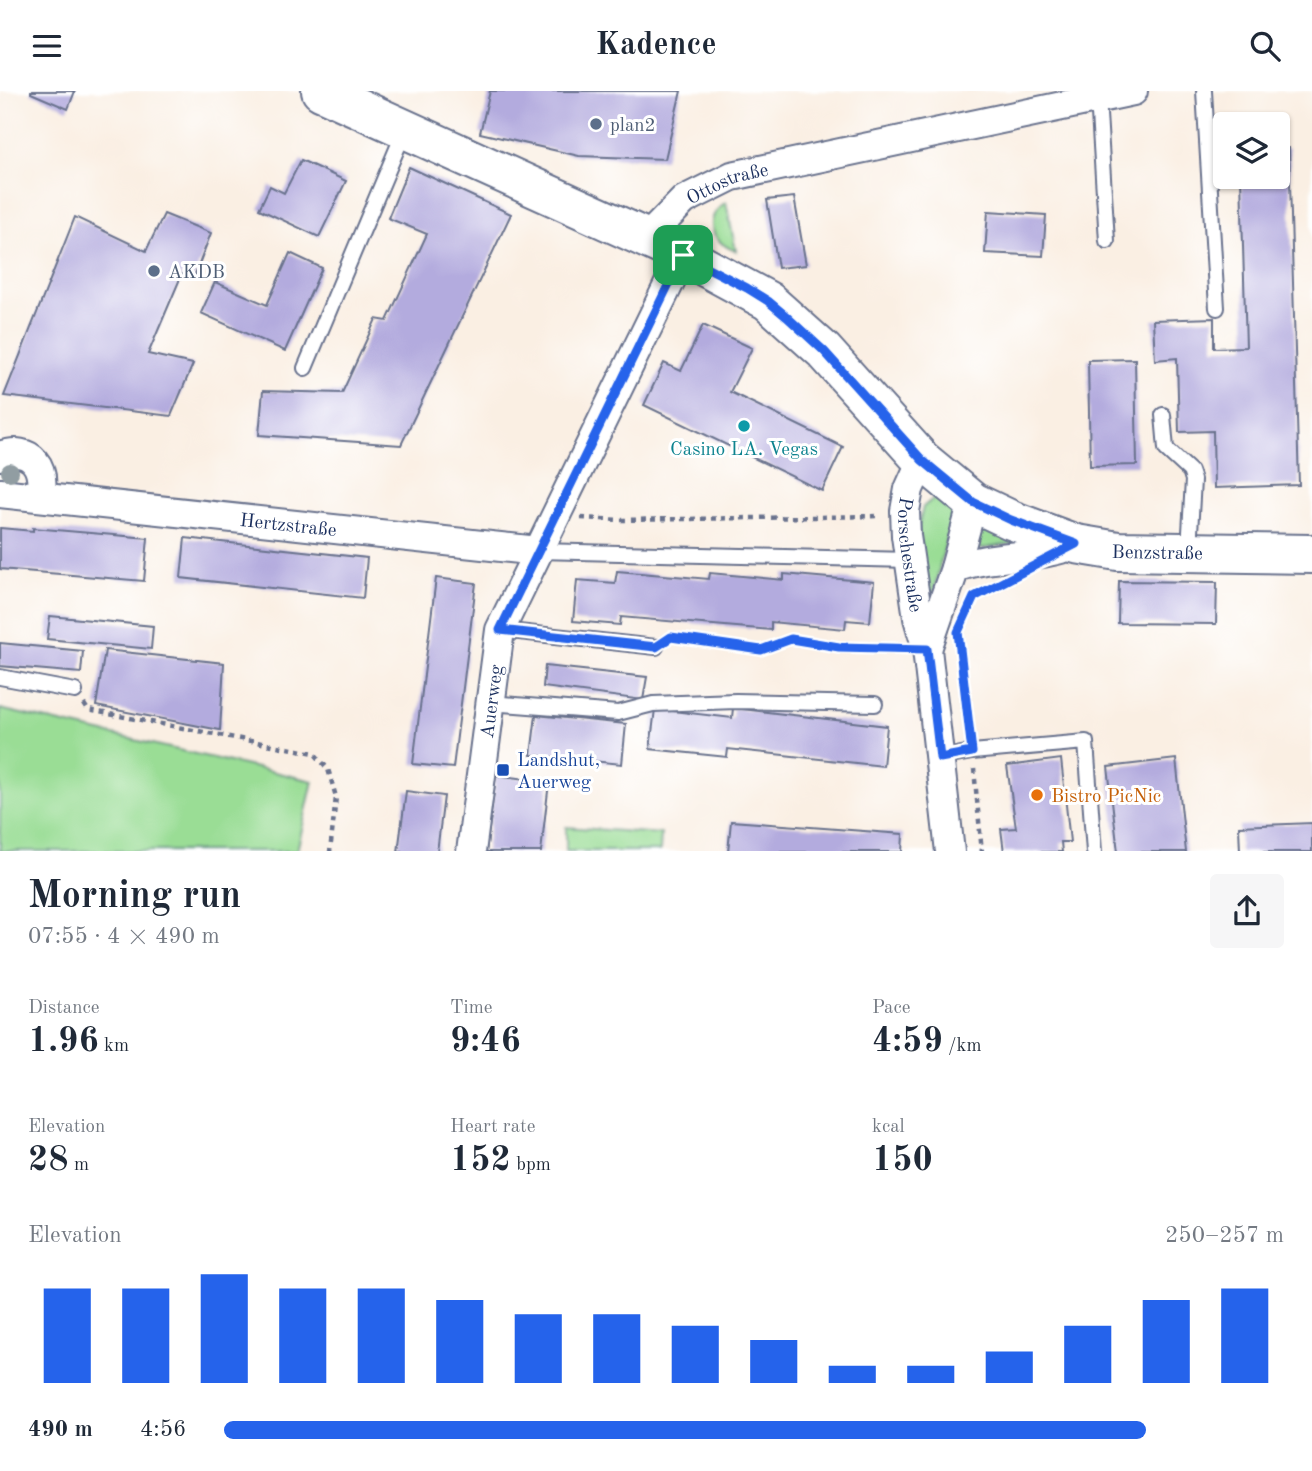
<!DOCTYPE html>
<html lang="en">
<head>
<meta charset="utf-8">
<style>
	:root { --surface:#fff; --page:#f6f6f7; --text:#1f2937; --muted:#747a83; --accent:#2563eb }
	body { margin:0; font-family:"Old Standard TT",serif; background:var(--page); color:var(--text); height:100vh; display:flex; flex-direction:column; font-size:26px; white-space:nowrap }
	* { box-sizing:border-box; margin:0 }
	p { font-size:23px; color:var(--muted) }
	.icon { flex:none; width:38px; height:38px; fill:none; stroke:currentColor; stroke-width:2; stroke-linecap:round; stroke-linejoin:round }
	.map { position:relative; height:760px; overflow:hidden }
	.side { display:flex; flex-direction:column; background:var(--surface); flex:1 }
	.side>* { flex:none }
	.controls { position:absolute; left:1213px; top:21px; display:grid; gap:14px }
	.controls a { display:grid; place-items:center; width:77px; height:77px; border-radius:7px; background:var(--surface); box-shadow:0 2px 5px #0004; font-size:35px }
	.pin { position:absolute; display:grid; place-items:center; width:60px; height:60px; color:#fff; margin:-30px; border-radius:14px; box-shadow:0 4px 10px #0006 }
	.round { display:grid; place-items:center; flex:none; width:74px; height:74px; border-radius:7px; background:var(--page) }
	.headline { display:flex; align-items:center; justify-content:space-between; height:119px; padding:0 28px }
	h1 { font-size:38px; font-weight:700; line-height:52px }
	.figures { display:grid; grid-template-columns:repeat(3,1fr); gap:10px; height:119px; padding:7px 28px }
	.figures div { display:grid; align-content:center }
	.figures b { font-size:35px; font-weight:700 }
	.figures small { font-size:19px; font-weight:400 }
	.figures p { font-size:19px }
	.chart { height:196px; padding:14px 28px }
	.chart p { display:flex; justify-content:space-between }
	.chart svg { width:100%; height:126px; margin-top:7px; stroke:var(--accent); stroke-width:6 }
	ul { padding:0 28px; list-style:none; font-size:23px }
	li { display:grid; grid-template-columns:112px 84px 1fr; align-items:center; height:52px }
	li i { height:18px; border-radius:9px; background:var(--accent) }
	header { display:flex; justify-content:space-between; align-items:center; height:91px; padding:0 28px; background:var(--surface); font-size:32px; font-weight:700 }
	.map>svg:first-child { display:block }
</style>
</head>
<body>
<header><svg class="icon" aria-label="menu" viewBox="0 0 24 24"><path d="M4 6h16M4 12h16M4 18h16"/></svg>Kadence<svg class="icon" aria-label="search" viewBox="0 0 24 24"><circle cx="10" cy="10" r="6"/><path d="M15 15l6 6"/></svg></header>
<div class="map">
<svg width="1312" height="761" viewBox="0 0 1312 761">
	<rect width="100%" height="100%" fill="#fff"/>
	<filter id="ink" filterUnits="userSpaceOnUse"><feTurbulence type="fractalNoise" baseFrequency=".0143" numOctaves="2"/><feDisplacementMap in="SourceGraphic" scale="14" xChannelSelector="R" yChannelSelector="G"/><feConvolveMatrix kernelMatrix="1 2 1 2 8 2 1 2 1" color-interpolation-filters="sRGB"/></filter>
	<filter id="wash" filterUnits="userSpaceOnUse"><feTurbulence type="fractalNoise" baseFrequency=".00686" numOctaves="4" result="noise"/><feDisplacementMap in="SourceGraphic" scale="28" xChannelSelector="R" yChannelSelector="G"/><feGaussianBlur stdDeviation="1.57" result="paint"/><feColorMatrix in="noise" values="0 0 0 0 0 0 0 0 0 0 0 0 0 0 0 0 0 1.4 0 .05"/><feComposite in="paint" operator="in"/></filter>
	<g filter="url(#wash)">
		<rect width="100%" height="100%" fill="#faefe3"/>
		<g fill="#9add95" stroke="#5a867a" stroke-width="2">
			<path d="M726 111 736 160C711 151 702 128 726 111Z"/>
			<path d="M934 407H939L954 418 932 507 929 509 918 437 923 416Z"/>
			<path d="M977 433 1023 451 974 459Z"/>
			<path d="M0 618 313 690 297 760H0Z"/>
			<path d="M566 736 661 743 660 760H566Z"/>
		</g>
		<g id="blocks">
			<g fill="#b3abde">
				<path d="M31 0H75L68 18 31 2Z"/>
				<path d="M490 0H681L665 68 579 65 480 42Z"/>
				<path d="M1278 57H1289L1299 394 1214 397 1213 340 1179 341 1177 267 1155 269 1153 229 1214 227V257L1246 256 1241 86H1278Z"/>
				<path d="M301 69 346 90 319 146 259 118 270 95 284 102Z"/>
				<path d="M409 76 511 123 401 354 259 344 263 300 342 302 376 228 387 230 427 143 388 127Z"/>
				<path d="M794 106 806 174 778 177 767 109Z"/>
				<path d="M988 120 1046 124 1043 165 985 162Z"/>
				<path d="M164 123 211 142 194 186 182 183 148 263 193 273 171 325 4 305 75 126 146 160Z"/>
				<path d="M290 162 322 177 285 260 201 222 215 191 267 214Z"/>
				<path d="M703 234 752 257 730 301 843 356 822 400 644 314 664 272 681 280Z"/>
				<path d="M1135 268 1137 374 1090 375 1088 269Z"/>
				<path d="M0 437 33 440V437L148 447 144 490 0 478Z"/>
				<path d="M185 447 367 467 363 507 181 487Z"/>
				<path d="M617 480 709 488 710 482 784 489V483L874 491 870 531 846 529 845 538 771 531V539L621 526 620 534 573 530 577 489 615 492Z"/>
				<path d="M436 487 476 492 453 677 413 673Z"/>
				<path d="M1119 490 1217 491 1216 533 1118 532Z"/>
				<path d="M50 525 153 535 151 558 47 548Z"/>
				<path d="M0 552 83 560 81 582 0 575Z"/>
				<path d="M105 559 224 572 220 639 96 615Z"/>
				<path d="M545 575 647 586 643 609 543 596Z"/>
				<path d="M733 617 887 635 883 675 728 658 727 666 650 658 655 618 732 627Z"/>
				<path d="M536 624 626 633 622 673 531 664Z"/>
				<path d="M1061 668 1070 751H1061L1062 761H1004L1001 738 1016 737 1007 675Z"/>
				<path d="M1176 668 1186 761H1118L1108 676Z"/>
				<path d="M496 684 549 691 541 761H486Z"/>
				<path d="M406 700 444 705 437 761H398Z"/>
				<path d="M731 730 903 743 902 761H728Z"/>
				<path d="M1312 732V761H1240L1239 735Z"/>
			</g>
		</g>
	</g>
	<g filter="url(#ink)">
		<use href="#blocks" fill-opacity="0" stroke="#69728d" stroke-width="2"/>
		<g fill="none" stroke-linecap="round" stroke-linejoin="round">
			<defs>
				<g id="lane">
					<path d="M1204 0 1217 217"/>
					<path d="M1098 7 1107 150"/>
					<path d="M305 277 404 41"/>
					<path d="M1163 324 1166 358 1190 380 1193 389 1189 459"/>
					<path d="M538 460 910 469"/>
					<path d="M500 539 656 556"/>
					<path d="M0 586 75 600"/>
					<path d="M490 612 618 622 653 613 736 610 875 613"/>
					<path d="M940 667 972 661 1086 651 1094 761"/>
				</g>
				<g id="street">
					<path id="s1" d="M647 147 684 109 732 85 1133 0"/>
					<path d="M0 365C32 354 46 376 40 406"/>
					<path id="s2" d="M922 369 909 398 905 420 906 445 918 527 927 558 950 761"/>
					<path id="s3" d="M0 402 538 460"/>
					<path d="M955 477C995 462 1036 469 1076 453"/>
					<path d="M927 558 955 477 973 411"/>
					<path id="s4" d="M471 761 500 539 683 164"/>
				</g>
				<g id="secondary">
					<path id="s5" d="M321 0 683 164 768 210 824 260 922 369 973 411 1011 429 1076 453 1118 460 1312 463"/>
				</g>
			</defs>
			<use href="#lane" stroke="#69728d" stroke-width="18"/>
			<use href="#street" stroke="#69728d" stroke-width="32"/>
			<use href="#secondary" stroke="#69728d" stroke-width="42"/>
			<g stroke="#69728d" stroke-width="4.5" stroke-dasharray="5 5" stroke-linecap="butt">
				<path d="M581 427 619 429 880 425"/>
				<path d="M973 509 974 506 994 495"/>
				<path d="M672 546 761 559 791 548 839 556H901"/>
				<path d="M959 549 970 645"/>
				<path d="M84 613 88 619 314 662 328 678 336 706 330 761"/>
				<path d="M974 678 982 761"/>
			</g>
			<use href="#lane" stroke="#fff" stroke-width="14"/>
			<use href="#street" stroke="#fff" stroke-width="28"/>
			<use href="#secondary" stroke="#fff" stroke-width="38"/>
		</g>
		<circle fill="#919da2" cx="10" cy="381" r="9"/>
	</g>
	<g fill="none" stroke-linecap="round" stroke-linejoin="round" filter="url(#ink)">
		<defs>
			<path id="route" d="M683 164 747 197 768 210 787 226 824 260 922 369 973 411 1011 429 1076 453 974 506 958 541 972 661 940 667 927 558 839 556 791 548 761 559 671 546 656 556 500 539Z"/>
		</defs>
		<use href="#route" stroke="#fff" stroke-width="14"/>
		<use href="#route" stroke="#2563eb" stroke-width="9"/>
	</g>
	<g fill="#5c6f8a" stroke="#fff" stroke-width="2.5">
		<circle cx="596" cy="33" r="7"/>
		<circle cx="154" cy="180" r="7"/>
	</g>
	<circle fill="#0f9aa8" stroke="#fff" stroke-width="2.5" cx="744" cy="335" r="7"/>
	<rect fill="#1a4fb4" stroke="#fff" stroke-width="2.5" x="496" y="672" width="14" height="14" rx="3.5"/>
	<circle fill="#e8710a" stroke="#fff" stroke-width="2.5" cx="1037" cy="704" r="7"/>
	<g text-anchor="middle" stroke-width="6" stroke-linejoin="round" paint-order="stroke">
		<g font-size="19" fill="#4e5e75" stroke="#fff" text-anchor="start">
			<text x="610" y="40">plan2</text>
			<text x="168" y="187">AKDB</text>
		</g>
		<g font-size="19" fill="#1b2f5e" stroke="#fff">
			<text dy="7" stroke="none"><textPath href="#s1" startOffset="100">Ottostraße</textPath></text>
			<text dy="7" stroke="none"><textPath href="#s3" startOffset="290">Hertzstraße</textPath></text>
			<text dy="7" stroke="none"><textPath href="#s5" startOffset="975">Benzstraße</textPath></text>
			<text dy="7" stroke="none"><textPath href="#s2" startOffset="98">Porschestraße</textPath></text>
			<text dy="7" stroke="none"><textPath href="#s4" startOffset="152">Auerweg</textPath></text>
		</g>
		<g font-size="19" fill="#0d838f" stroke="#fff">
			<text x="744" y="364">Casino LA. Vegas</text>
		</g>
		<g font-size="19" fill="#164399" stroke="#fff" text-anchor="start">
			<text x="517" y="675">Landshut,<tspan x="517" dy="22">Auerweg</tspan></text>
		</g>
		<g font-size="19" fill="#c56008" stroke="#fff" text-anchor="start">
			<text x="1051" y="711">Bistro PicNic</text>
		</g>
	</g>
</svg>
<div class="controls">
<a><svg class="icon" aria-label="layers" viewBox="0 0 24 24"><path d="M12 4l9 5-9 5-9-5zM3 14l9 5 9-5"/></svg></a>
</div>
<div class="pin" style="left:683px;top:164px;background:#1e9e55"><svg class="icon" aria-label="arrive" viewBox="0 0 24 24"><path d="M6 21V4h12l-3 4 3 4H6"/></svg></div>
</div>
<section class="side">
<div class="headline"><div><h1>Morning run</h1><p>07:55 · 4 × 490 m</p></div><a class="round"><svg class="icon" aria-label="share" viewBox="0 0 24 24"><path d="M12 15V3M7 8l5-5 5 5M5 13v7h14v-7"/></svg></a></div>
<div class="figures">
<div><p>Distance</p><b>1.96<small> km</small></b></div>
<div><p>Time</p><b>9:46</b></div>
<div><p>Pace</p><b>4:59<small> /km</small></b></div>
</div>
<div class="figures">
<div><p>Elevation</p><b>28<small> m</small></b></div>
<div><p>Heart rate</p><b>152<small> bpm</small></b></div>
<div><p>kcal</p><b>150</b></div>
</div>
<div class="chart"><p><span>Elevation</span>250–257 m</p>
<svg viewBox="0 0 160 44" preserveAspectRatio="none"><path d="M5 44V11M15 44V11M25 44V6M35 44V11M45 44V11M55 44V15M65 44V20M75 44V20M85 44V24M95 44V29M105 44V38M115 44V38M125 44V33M135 44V24M145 44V15M155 44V11"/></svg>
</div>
<ul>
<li><b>490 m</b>4:56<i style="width:87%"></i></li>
</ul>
</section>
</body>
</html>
